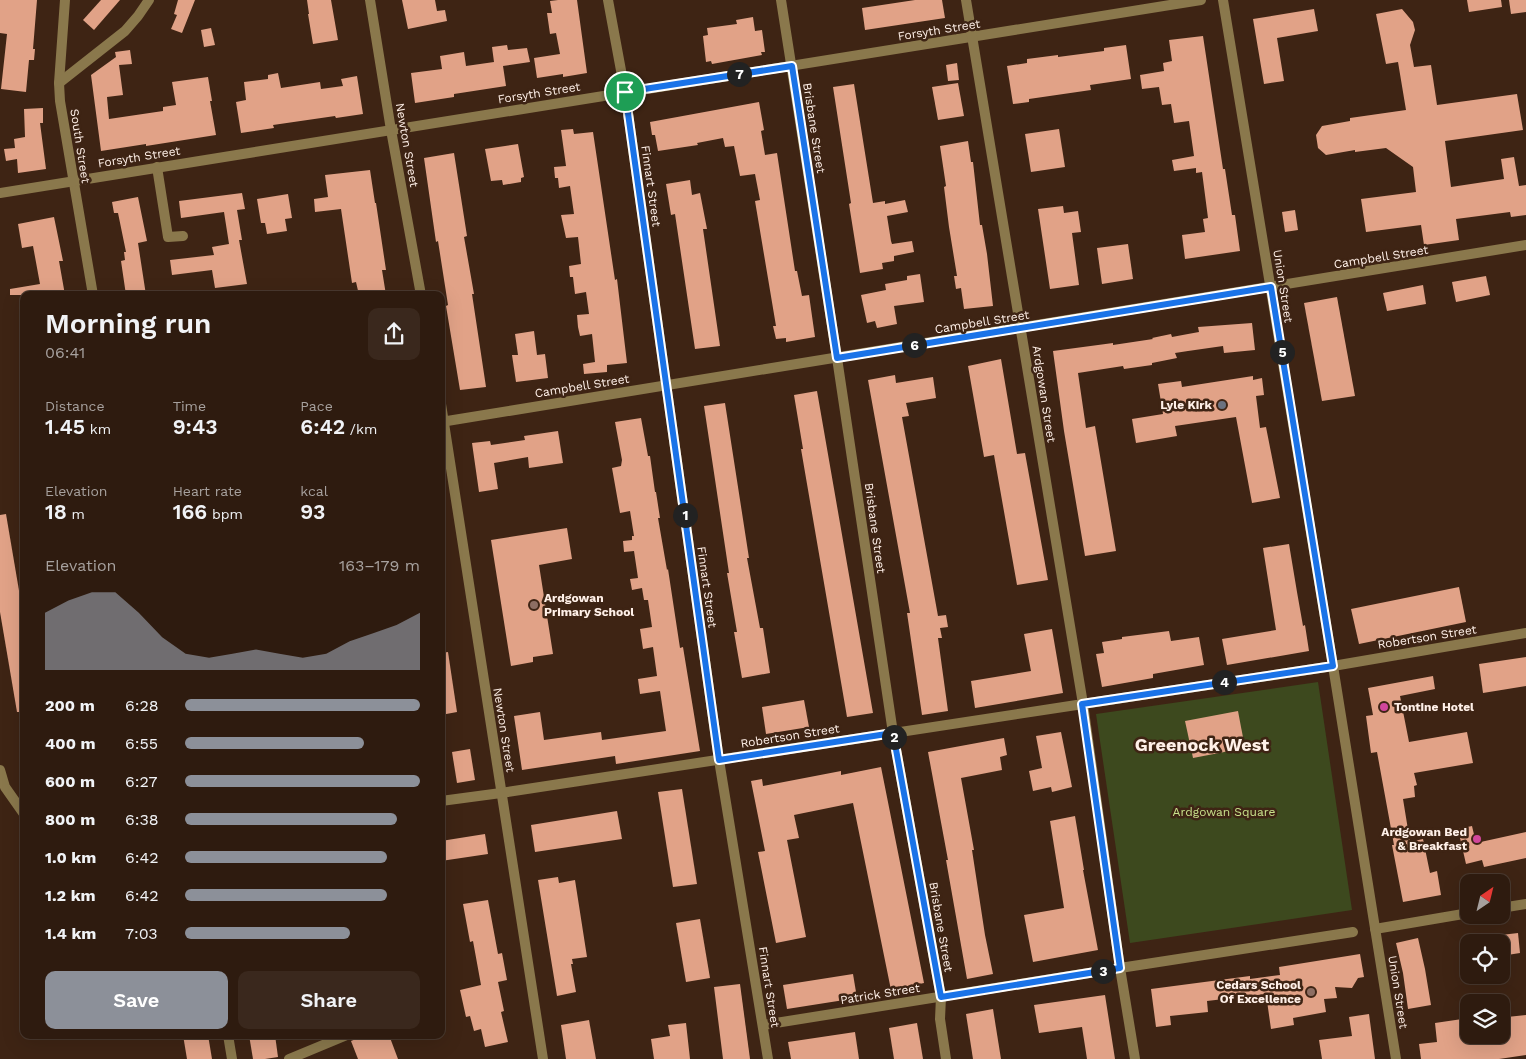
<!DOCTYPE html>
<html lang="en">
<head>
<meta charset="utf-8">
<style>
	:root { --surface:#2e1b0f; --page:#3a281d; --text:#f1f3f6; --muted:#a7a19e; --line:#49392f; --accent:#8c9099 }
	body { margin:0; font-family:"Work Sans",sans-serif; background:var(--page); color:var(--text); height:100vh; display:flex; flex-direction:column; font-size:19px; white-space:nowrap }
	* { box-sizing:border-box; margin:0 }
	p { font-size:16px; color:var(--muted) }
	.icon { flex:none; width:28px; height:28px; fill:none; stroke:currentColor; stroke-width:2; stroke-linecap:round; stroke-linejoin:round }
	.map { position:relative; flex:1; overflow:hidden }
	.sheet { position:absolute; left:20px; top:291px; width:425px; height:748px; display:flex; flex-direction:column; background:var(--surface); border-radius:10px; box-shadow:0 5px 20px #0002,0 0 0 1px var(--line) }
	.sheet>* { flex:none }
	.needle { width:32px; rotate:35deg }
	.controls { position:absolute; left:1460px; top:874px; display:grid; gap:10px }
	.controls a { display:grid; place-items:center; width:50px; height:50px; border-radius:10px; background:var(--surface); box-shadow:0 5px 20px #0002,0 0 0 1px var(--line); font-size:25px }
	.pin { position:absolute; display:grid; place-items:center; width:42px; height:42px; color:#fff; margin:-21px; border:2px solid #fff; border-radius:50%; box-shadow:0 1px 5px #0007 }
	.km { position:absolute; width:25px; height:25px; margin:-12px; border-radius:50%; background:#222; color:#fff; font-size:14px; line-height:25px; text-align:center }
	.round { display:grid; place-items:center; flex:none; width:52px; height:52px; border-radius:10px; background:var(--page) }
	.headline { display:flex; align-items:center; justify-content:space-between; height:85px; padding:0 25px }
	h1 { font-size:28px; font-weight:600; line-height:38px }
	.stats { display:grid; grid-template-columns:repeat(3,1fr); gap:8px; height:85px; padding:5px 25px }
	.stats div { display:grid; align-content:center }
	.stats b { font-size:21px; font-weight:600 }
	.stats small { font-size:14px; font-weight:400 }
	.stats p { font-size:14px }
	.chart { height:140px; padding:10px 25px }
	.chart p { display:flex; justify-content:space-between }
	.chart svg { width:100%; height:90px; margin-top:5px; fill:var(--accent); opacity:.7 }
	.action { display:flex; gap:10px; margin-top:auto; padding:10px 25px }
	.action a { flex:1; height:58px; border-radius:10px; background:var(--accent); color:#fff; font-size:20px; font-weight:600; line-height:58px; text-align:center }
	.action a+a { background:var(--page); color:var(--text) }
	ul { padding:0 25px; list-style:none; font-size:16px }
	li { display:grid; grid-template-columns:80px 60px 1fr; align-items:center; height:38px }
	li i { height:12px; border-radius:6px; background:var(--accent) }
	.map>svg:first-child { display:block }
</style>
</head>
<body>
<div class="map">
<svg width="1526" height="1059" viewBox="0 0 1526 1059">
	<rect width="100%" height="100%" fill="#3e2414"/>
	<path fill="#3d491e" d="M1318 682 1352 910 1130 943 1096 714Z"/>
	<g fill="#e1a287">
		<path d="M0 0H37L33 49H35L34 60H29L26 92 1 89 7 34 0 33Z"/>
		<path d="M101 0H120L94 30 83 20Z"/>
		<path d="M178 0H195L182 33 171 29 177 15 174 14Z"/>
		<path d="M307 0H331L338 40 313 44 308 14H309Z"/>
		<path d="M402 0H435L437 11 445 10 447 21 408 29Z"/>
		<path d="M558 0H577L587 73 563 77V74L537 78 534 58 560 54 556 33 550 34 547 13H552L550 1Z"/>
		<path d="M915 0H942L945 18 865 30 862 8Z"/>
		<path d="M1467 0H1501L1502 7 1469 12Z"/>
		<path d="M1509 0H1526V12L1511 14Z"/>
		<path d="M1314 9 1318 31 1277 38 1284 81 1264 84 1253 19Z"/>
		<path d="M1402 9 1413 22 1415 30 1410 45 1414 67 1431 65 1437 105 1517 94 1523 130 1445 141 1451 187 1504 179 1501 159 1514 157 1519 186 1526 185V215L1511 217 1510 212 1456 219 1459 240 1424 245 1421 225 1366 232 1361 199 1416 192 1413 167 1386 148 1355 152V150L1326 155 1318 148 1316 135 1322 126 1350 121V118L1406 110 1398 62 1386 64 1376 14Z"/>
		<path d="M753 17 755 31 762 30 765 52H761L762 55 712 64 711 61 706 62 703 36 708 35 707 28 737 24 736 20Z"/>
		<path d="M211 28 215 45 204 47 201 30Z"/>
		<path d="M1203 36 1223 169H1225L1232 215H1235L1240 251 1185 259 1182 235 1205 232 1203 219 1208 218 1202 172 1196 173V168L1174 171 1172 160 1194 156 1189 121 1174 123 1171 104 1162 105 1159 87 1142 89 1140 75 1164 71 1163 63 1172 61 1169 40Z"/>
		<path d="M507 45 508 50 527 48 530 62 503 66 506 86 454 94V97L415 103 411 73 442 69 440 56 464 52 466 66 494 62 492 47Z"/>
		<path d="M1126 45 1131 79 1090 85 1091 90 1029 99V102L1013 104 1007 66 1027 63V59L1058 55V57L1104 51V48Z"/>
		<path d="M130 50 132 64 119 65 123 95 107 97 109 119 163 111V107L176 105 172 82 208 77 212 101H210L216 135 146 146V144L101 151 91 75 116 57 115 52Z"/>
		<path d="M957 63 959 80 948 81 946 65Z"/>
		<path d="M278 73 281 88 320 82 321 89 343 86 341 79 357 76 363 114 336 118 335 116 273 125 274 128 241 133 236 102 246 100 244 82 268 79V75Z"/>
		<path d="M958 83 964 116 938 120 932 87Z"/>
		<path d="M854 84 873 203 885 201V204L905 200 908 212 887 216 891 241 892 244 912 241 914 252 894 256V261L882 263 883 269 860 273 849 204 851 203 833 87Z"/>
		<path d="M759 102 764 130 761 131 765 155 777 153 795 271H797L802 296 809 295 815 337 786 342V338L776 339 773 326H776L755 201 760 200 755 174 740 176 734 146 725 147 723 138 697 143 698 145 658 151 655 135H652L650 122Z"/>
		<path d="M43 108V123H40L46 169 18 173 17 159 6 161 4 149 15 148 14 139 25 137 24 109Z"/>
		<path d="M573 129 574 134 593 132 615 280 617 279 627 363 607 365V372L584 374 583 364 595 362 592 334 580 336 578 327 577 315 589 314 586 292 575 294 573 277H570L569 266 581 264 578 237 566 238 561 215 574 214 570 186 559 188 558 178H555L554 167 566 166 561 130Z"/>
		<path d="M1059 129 1065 167 1031 172 1025 134Z"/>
		<path d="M968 141 971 162H973L980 225H982L987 254 993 306 964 309 961 288 956 289 954 276H957L949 227 944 187 946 186 940 146Z"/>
		<path d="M518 144 524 177 521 178V182L503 185 502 180 491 181 485 149Z"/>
		<path d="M454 153 467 236 464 237 474 294H472L486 387 460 390 446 306 448 305 438 241 436 242 424 158Z"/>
		<path d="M370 170 375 203H376L386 270H382L386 295H359L356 282 352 283 341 209 315 212 314 199 328 197 325 175Z"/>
		<path d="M690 180 692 195 700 193 707 229H703L720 346 695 349 675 214 671 215 666 184Z"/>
		<path d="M242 193 245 209 237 210 242 240H239L247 284 215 288 212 270 172 275 170 260 214 255 212 247 229 244 224 212 181 218 179 201Z"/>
		<path d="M288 194 292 218 285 219 287 231 267 234 265 223H261L257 199Z"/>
		<path d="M138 197 147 241 138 243 146 295H126L121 261 125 260 124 252H126L118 213H114L112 202Z"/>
		<path d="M1063 206 1064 213 1078 211 1081 232 1072 233 1079 285 1050 289 1038 209Z"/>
		<path d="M1295 210 1298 230 1285 232 1282 212Z"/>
		<path d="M54 217 63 261H59L65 295H10V289L40 284 33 246 22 248 18 224Z"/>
		<path d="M1128 244 1133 279 1102 284 1097 248Z"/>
		<path d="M920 274 924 302 894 306 897 324 877 328 875 321 867 323 861 295 886 290 885 284 907 280V276Z"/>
		<path d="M1486 276 1490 295 1456 302 1452 282Z"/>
		<path d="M1423 285 1426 304 1387 311 1383 293Z"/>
		<path d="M1337 297 1355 396 1322 401 1304 303Z"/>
		<path d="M1252 323 1255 350 1224 353 1223 346 1188 351 1175 353 1177 358 1152 363V365L1124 369 1123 366 1078 373 1086 428 1095 426 1116 551 1085 556 1064 431 1053 351 1113 343V345L1153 339 1152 338 1171 334 1172 337 1188 334 1199 332 1198 327Z"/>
		<path d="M534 331 537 355 545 354 548 378 516 382 512 355H518L515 334Z"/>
		<path d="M1001 359 1017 454 1025 453 1048 580 1017 585 994 455 984 457 968 366Z"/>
		<path d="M895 375 896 383 933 377 936 398 906 403 909 416 902 417 938 616 946 615 948 627 940 628 942 638H938L948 711 922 715 907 613H910L868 380Z"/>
		<path d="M1253 376V380L1262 378 1264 395 1256 396 1260 428 1266 427 1280 498 1252 503 1236 417 1175 426 1177 436 1136 443 1132 419 1163 414 1158 384 1181 381 1182 387Z"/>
		<path d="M817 391 873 713 847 717 801 449H803L794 395Z"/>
		<path d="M725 403 749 558H747L760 628H763L770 673 742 678 734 632H737L727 573H729L704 406Z"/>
		<path d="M641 418 648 456H650L655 492H656L660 518H658L667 570 668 569 680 648 683 647 700 751 616 764 615 756 522 770 514 716 540 712 544 740 601 732 602 740 666 731 660 691 640 694 638 679 657 676 653 647 643 649 640 629 652 627 648 600H644L642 588 632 590 630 579 638 578 634 551 624 552 623 541 632 540V536H634L630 511 620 513 612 468 621 466 622 460 615 422Z"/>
		<path d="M558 431 563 463 529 468 528 457 494 463 498 489 479 492 472 443 490 441 491 445 525 440 524 436Z"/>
		<path d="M6 514 24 620V712H17L0 612V515Z"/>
		<path d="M567 528 572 559 539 565 553 654 533 657V662L511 666 491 540Z"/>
		<path d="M1289 544 1297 592 1303 626 1305 625 1309 651 1227 665 1222 639 1276 630 1263 548Z"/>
		<path d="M1459 587 1466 622 1359 644 1351 609Z"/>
		<path d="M1052 629 1063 693 975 708 971 681 1031 671 1024 634Z"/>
		<path d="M1169 631 1171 641 1199 637 1204 665 1153 674V678L1102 687 1096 654 1104 653 1102 642 1122 639V637Z"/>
		<path d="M448 652 457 712 441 715V653Z"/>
		<path d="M1526 657V686L1483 693 1479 664Z"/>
		<path d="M1433 676 1435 689 1400 696 1409 742 1467 732 1473 763 1414 773 1417 785 1414 786 1415 797 1403 799 1410 842 1423 839 1430 873 1437 871 1441 895 1403 902 1392 845H1394L1377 752 1371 753 1366 716 1373 715 1368 688Z"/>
		<path d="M804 700 809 727 766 734 762 707Z"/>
		<path d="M1238 711 1245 748 1193 758 1185 721Z"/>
		<path d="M1061 732 1072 787 1052 792 1051 787 1033 791 1029 771 1042 768 1036 736Z"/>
		<path d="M1004 738 1007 755 1000 757 1002 770 961 778 974 850H972L985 935 993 974 967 979 946 860H948L928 752Z"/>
		<path d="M470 749 475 780 457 783 452 752Z"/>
		<path d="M881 767 924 983 891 990 853 803 794 815 799 838 787 840 806 937 776 943 758 852 765 851 751 781 762 779 763 786 841 771V775Z"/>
		<path d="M682 789 697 884 673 887 658 792Z"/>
		<path d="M617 811 622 839 535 852 531 825Z"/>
		<path d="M1075 816 1084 870H1083L1098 950 1033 962 1024 915 1064 908 1050 821Z"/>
		<path d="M1472 826 1476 843 1526 832V858L1484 867 1482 860 1466 864 1458 829Z"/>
		<path d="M485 834 488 854 441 861V841Z"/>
		<path d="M558 877 559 883 575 880 587 957 572 959 573 964H571L576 992 557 996 538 880Z"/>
		<path d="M488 900 498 954 502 953 507 980 498 982 504 1011 501 1012 508 1042 485 1047 481 1029 474 1031 470 1016 466 1017 460 990 481 985 473 941 470 942 463 904Z"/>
		<path d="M700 919 710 978 686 982 676 923Z"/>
		<path d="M1518 933 1520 953 1501 956V935Z"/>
		<path d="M1418 938 1425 969 1431 1005 1408 1009 1403 973 1396 943Z"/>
		<path d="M1360 954 1364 977 1358 978 1352 988 1335 987 1337 998 1324 999 1326 1012 1293 1018 1294 1025 1271 1029 1266 994 1207 1001 1208 1012 1170 1016 1171 1025 1156 1027 1151 989 1250 976V979L1280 975 1279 967Z"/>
		<path d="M853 974 857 998 787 1009 783 985Z"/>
		<path d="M740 984 750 1059H723L714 987Z"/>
		<path d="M1105 995 1115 1059H1087L1082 1027 1039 1033 1034 1005Z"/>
		<path d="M993 1009 1001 1059H973L966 1014Z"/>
		<path d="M1369 1014 1375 1059H1322L1319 1040 1352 1036 1349 1017Z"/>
		<path d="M1526 1015V1055L1499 1059H1421L1419 1044 1437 1042 1435 1023 1469 1018V1035H1474L1475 1040 1509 1035 1507 1017Z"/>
		<path d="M589 1020 596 1059H566L561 1025Z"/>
		<path d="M686 1023 690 1059H654L651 1039 670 1036 668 1025Z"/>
		<path d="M917 1023 923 1059H894L889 1028Z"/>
		<path d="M855 1032 859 1059H791L788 1042Z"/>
		<path d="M183 1035H208L212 1059H187Z"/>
		<path d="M249 1035H275L278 1057 265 1059H253Z"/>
		<path d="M366 1035H389L398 1059H358L351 1041Z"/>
	</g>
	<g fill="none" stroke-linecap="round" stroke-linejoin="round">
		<g stroke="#8a784c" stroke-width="10">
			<path d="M65 0 59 83 60 101 93 295"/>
			<path d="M370 0 391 130 421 295"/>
			<path d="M608 0 625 92 719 760 768 1059"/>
			<path d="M781 0 837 358 893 733 941 997 940 1019 946 1059"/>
			<path d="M1223 0 1333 666 1526 633"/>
			<path d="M59 83 125 31 138 16 149 0"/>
			<path d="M157 167 168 237 183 236"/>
			<path d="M0 193C400 125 801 67 1201 0"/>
			<path d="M441 404 543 1059"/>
			<path d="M441 422 1526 245"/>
			<path d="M0 770 5 787 24 814"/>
			<path d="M441 801 501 793 1083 704 966 0"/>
			<path d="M1501 908 1526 904"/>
			<path d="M1375 929 1469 913"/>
			<path d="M1353 932 1120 968 1083 704 1333 666 1396 1059"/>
			<path d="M763 1025 1120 968 1135 1059"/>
			<path d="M228 1035 232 1059"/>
			<path d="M289 1059 347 1035"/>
		</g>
	</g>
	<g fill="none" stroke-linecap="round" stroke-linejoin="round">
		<defs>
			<path id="route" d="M792 66 837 358 1271 287 1333 666 1082 704 1120 968 941 997 893 733 719 760 625 92Z"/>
		</defs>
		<use href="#route" stroke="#fff" stroke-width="10"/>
		<use href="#route" stroke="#1a73e8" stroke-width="6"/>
	</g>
	<circle fill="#6b7280" stroke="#3e2414" stroke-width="2" cx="1222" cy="405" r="5"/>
	<g fill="#8d6e63" stroke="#3e2414" stroke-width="2">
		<circle cx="534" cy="605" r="5"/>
		<circle cx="1311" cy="992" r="5"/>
	</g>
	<g fill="#d1479c" stroke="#3e2414" stroke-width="2">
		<circle cx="1384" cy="707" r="5"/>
		<circle cx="1477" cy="839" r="5"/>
	</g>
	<g text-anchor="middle" stroke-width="5" stroke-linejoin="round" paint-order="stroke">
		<g font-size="12" fill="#fff0e8" stroke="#3e2414">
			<text transform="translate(939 30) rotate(-9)" y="4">Forsyth Street</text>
			<text transform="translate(539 93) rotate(-9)" y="4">Forsyth Street</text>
			<text transform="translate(814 128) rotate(81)" y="4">Brisbane Street</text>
			<text transform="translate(407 145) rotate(80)" y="4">Newton Street</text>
			<text transform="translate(80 146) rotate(81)" y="4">South Street</text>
			<text transform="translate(139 157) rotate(-9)" y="4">Forsyth Street</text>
			<text transform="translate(651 186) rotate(82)" y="4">Finnart Street</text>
			<text transform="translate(1381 257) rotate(-9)" y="4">Campbell Street</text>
			<text transform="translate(1283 286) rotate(81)" y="4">Union Street</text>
			<text transform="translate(982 322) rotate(-9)" y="4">Campbell Street</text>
			<text transform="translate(582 386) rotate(-9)" y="4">Campbell Street</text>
			<text transform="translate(1044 394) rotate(81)" y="4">Ardgowan Street</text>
			<text transform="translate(875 528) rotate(82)" y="4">Brisbane Street</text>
			<text transform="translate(707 587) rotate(82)" y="4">Finnart Street</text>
			<text transform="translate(1427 637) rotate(-9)" y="4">Robertson Street</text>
			<text transform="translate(504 730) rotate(81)" y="4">Newton Street</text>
			<text transform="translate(790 736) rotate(-9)" y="4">Robertson Street</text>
			<text transform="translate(941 927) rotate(80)" y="4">Brisbane Street</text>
			<text transform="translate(769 987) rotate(81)" y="4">Finnart Street</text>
			<text transform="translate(1398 992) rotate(81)" y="4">Union Street</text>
			<text transform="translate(880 994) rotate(-9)" y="4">Patrick Street</text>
		</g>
		<g font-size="12" font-weight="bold" fill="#fff0e8" stroke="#3e2414" text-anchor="end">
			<text x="1212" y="409">Lyle Kirk</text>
			<text x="544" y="602" text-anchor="start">Ardgowan<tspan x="544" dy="14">Primary School</tspan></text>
			<text x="1394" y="711" text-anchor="start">Tontine Hotel</text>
			<text x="1467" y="836">Ardgowan Bed<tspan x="1467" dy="14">&amp; Breakfast</tspan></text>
			<text x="1301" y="989">Cedars School<tspan x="1301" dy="14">Of Excellence</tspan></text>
		</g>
		<g font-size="12" fill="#c8e18b" stroke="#3e2414">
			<text x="1224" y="816">Ardgowan Square</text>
		</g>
		<g font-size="18" font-weight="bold" fill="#fff0e8" stroke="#3e2414">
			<text x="1202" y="751">Greenock West</text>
		</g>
	</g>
</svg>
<div class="controls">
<a><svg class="needle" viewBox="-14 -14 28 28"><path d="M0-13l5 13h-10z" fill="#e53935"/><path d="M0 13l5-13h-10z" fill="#a7a19e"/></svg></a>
<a><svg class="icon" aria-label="locate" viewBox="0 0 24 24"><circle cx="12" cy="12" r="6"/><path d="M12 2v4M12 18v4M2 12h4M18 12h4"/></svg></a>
<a><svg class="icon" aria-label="layers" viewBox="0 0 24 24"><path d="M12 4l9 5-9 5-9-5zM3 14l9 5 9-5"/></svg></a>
</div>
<div class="pin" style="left:625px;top:92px;background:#1e9e55"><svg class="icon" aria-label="arrive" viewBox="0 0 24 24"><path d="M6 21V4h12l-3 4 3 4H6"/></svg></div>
<b class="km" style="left:685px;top:515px">1</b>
<b class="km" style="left:894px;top:737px">2</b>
<b class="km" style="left:1103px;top:971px">3</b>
<b class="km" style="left:1224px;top:682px">4</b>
<b class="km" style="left:1282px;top:352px">5</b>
<b class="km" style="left:914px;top:345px">6</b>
<b class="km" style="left:739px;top:74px">7</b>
<section class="sheet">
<div class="headline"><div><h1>Morning run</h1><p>06:41</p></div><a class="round"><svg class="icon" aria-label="share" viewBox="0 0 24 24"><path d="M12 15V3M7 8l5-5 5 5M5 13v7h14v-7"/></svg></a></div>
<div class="stats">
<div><p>Distance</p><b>1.45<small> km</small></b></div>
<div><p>Time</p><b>9:43</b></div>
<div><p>Pace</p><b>6:42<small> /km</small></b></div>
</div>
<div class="stats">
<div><p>Elevation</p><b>18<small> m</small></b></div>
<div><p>Heart rate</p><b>166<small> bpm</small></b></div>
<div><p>kcal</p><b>93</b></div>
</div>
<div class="chart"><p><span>Elevation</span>163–179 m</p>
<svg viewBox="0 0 160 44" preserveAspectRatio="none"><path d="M0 44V16L10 10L20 6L30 6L40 16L50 28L60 36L70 38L80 36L90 34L100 36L110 38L120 36L130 30L140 26L150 22L160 16V44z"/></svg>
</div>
<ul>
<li><b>200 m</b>6:28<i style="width:100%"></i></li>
<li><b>400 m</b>6:55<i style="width:76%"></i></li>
<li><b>600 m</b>6:27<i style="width:100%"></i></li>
<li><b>800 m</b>6:38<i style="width:90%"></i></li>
<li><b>1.0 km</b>6:42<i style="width:86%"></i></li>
<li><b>1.2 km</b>6:42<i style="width:86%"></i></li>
<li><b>1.4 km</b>7:03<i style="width:70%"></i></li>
</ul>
<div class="action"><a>Save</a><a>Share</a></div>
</section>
</div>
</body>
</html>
